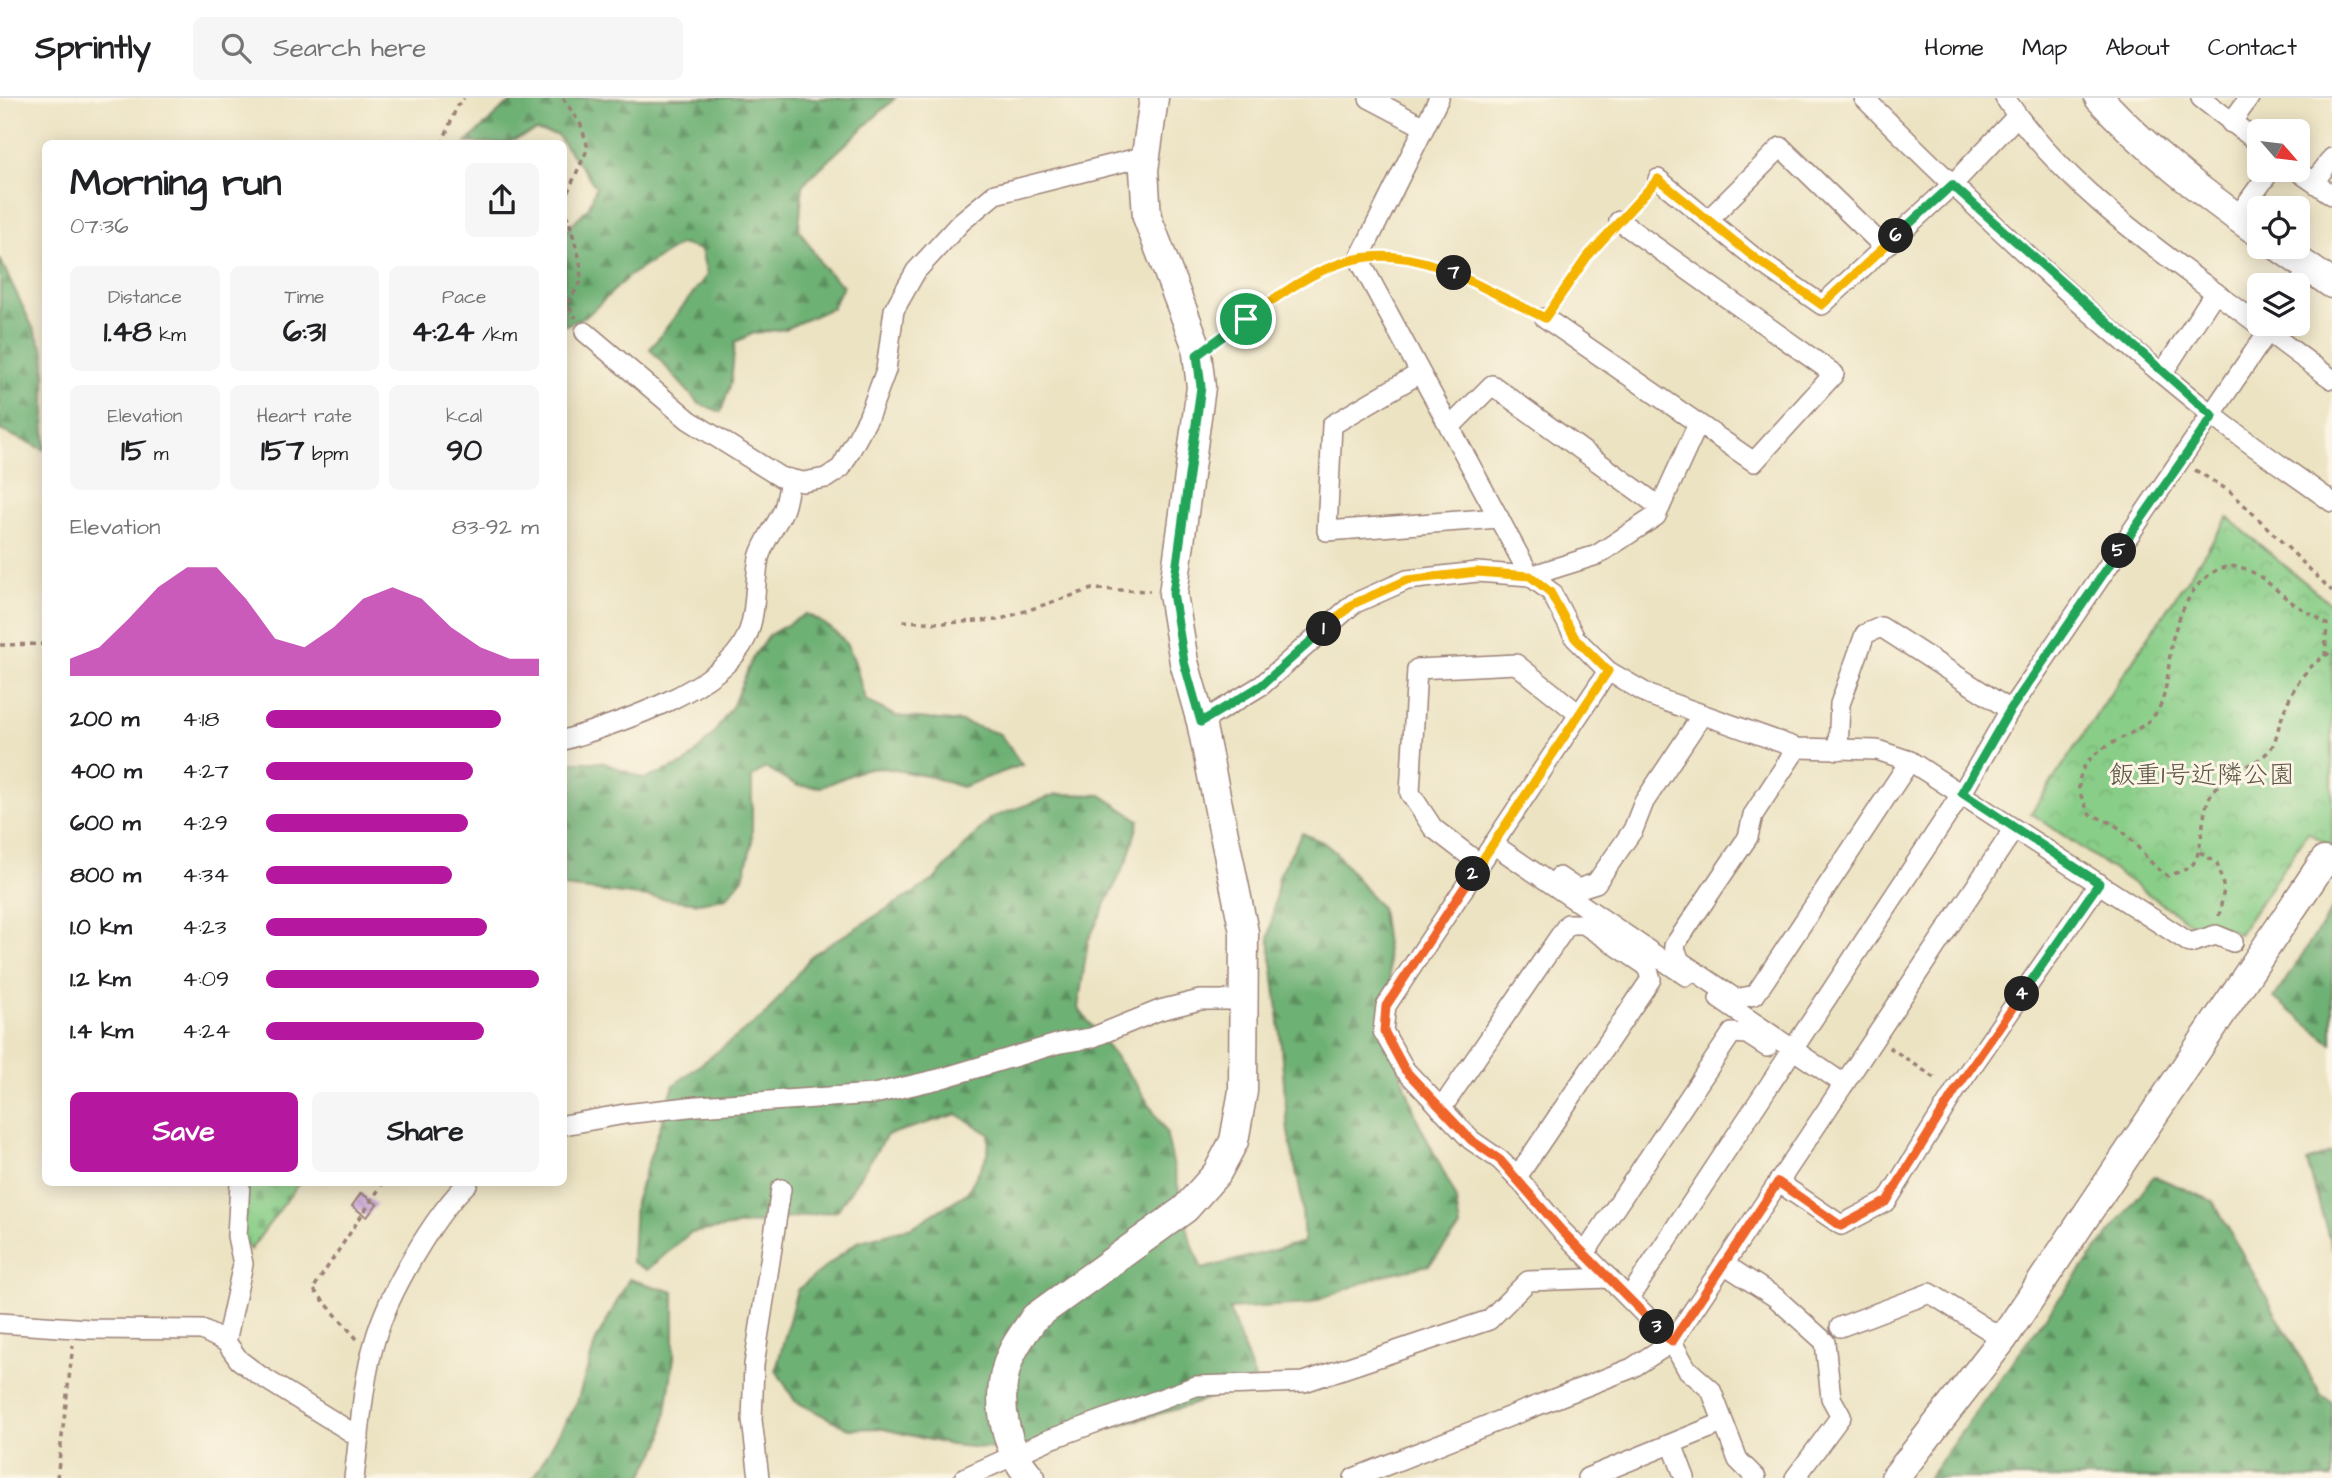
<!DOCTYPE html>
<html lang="en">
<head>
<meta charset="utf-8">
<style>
	:root { --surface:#fff; --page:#f6f6f6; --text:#202124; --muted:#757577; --line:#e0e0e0; --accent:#b5179e }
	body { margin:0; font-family:"Architects Daughter","Klee One",sans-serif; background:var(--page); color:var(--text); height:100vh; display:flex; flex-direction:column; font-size:26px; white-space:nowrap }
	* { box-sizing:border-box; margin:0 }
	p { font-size:23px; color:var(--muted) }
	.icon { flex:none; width:38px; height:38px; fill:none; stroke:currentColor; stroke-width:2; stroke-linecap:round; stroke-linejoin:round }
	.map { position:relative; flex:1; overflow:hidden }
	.details { position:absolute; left:42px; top:42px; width:525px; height:1046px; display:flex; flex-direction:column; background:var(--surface); border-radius:10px; box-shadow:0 4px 18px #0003 }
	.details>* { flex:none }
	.needle { width:46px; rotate:118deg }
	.controls { position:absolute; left:2247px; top:21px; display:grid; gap:14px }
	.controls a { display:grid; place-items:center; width:63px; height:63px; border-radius:10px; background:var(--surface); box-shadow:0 4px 18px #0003; font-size:35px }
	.pin { position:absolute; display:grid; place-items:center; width:60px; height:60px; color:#fff; margin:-30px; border:4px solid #fff; border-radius:50%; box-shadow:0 2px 7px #0007 }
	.km { position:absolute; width:35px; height:35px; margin:-18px; border-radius:50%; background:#222; color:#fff; font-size:19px; line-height:35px; text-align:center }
	.round { display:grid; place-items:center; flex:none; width:74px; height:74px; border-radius:10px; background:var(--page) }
	.overview { display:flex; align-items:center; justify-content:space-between; height:119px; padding:0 28px }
	h1 { font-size:38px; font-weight:700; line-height:52px }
	.stats { display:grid; grid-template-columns:repeat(3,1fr); gap:10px; height:119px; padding:7px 28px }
	.stats div { display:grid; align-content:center; border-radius:10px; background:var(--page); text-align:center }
	.stats b { font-size:30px; font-weight:700 }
	.stats small { font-size:19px; font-weight:400 }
	.stats p { font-size:19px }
	.chart { height:196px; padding:14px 28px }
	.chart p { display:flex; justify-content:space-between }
	.chart svg { width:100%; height:126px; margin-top:7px; fill:var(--accent); opacity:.7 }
	.cta { display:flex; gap:14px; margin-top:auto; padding:14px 28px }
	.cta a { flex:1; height:80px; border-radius:10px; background:var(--accent); color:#fff; font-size:28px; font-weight:700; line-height:80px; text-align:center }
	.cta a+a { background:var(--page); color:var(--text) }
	ul { padding:0 28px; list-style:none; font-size:23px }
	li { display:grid; grid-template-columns:112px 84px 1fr; align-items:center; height:52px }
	li i { height:18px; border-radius:9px; background:var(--accent) }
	header { display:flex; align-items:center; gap:42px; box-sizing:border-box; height:98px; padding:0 35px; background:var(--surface); border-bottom:2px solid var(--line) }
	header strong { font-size:33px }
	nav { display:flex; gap:38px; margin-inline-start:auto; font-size:24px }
	.search { width:490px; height:63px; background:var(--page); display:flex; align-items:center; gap:18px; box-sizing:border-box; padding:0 24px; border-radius:10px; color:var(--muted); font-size:26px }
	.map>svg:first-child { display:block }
</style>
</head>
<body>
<header>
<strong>Sprintly</strong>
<div class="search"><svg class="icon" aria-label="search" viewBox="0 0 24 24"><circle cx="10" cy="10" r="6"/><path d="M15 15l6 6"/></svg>Search here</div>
<nav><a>Home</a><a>Map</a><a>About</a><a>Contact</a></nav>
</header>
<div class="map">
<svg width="2332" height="1380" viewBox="0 0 2332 1380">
	<defs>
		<pattern id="forest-firs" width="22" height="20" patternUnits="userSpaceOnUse" patternTransform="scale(1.75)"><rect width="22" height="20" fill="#6eb174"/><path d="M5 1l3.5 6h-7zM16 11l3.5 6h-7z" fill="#5c8f5f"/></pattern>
		<pattern id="cemetery-stones" width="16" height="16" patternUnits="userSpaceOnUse" patternTransform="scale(1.75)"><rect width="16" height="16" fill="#89ce88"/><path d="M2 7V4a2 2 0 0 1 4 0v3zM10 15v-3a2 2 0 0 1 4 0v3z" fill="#78b076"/></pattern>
		<pattern id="park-crowns" width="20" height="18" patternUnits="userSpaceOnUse" patternTransform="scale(1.75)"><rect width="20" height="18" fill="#89ce88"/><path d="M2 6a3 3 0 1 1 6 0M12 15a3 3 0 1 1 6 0" fill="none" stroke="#78b076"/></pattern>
		<pattern id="building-back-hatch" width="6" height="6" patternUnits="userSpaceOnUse" patternTransform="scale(1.75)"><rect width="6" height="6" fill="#c69ed6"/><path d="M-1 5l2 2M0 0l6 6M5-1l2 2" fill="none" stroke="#a380ae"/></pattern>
	</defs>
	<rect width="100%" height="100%" fill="#fcf5e5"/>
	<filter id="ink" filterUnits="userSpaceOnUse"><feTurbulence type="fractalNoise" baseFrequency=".0143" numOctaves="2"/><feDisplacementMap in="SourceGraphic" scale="14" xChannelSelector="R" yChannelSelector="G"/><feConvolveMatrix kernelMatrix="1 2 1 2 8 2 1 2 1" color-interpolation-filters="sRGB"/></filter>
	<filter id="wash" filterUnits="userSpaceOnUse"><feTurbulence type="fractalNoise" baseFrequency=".00686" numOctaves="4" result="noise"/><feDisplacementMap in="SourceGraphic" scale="28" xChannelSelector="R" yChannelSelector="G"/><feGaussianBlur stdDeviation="1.57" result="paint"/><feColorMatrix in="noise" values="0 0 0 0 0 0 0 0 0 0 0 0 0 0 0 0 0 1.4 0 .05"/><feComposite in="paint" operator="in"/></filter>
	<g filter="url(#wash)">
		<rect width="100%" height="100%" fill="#ece3c3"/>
		<g fill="url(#forest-firs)" stroke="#5c6850" stroke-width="2">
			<path d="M519 0H895L803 86 799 131 823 169 843 188 832 210 785 231 754 235 735 244 731 285 721 314 699 306 650 251 707 177 701 152 681 146 629 178 588 217 564 228V134L589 109 596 89 557 37 536 33 506 45H466L504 9Z"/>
			<path d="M0 161 45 255V352L0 332Z"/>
			<path d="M806 516C854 539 852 555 865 602L895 618 963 624 1000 636 1022 667 962 689 932 679 884 670 864 671 822 689 798 688 765 670 752 679V745L743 780 727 799 700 805 564 789V664H602L645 681 686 665 712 638 733 607 753 559 769 537Z"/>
			<path d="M1057 696 1101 697 1139 722 1128 760 1088 843 1078 910 1137 987 1166 1034 1190 1141 1202 1171 1304 1144 1301 1097 1288 1034 1278 912 1269 841 1279 777 1302 735 1323 744 1335 754 1381 810 1393 900 1392 949 1417 1021 1455 1097 1460 1130 1429 1167 1383 1177 1308 1206 1229 1211 1255 1281 1191 1307 1084 1337 1052 1356 951 1347 879 1330 849 1331 795 1303 776 1272 797 1192 857 1144 912 1129 967 1095 988 1056 989 1036 957 1016 887 1037 837 1113 690 1135 647 1172 632 1164 635 1104 674 987 766 916 812 857 934 782 990 720Z"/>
			<path d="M2332 811V946L2274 900Z"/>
			<path d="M2332 1054V1151L2307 1064Z"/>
			<path d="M2154 1078 2213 1103 2321 1297 2332 1303V1380H1928L2051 1211Z"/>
			<path d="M629 1181 674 1194V1259L662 1342 641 1380H533L577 1304 596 1243Z"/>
		</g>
		<path fill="url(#cemetery-stones)" stroke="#6a765a" stroke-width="2" d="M244 1085H299L250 1152 241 1140Z"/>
		<path fill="url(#park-crowns)" stroke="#6a765a" stroke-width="2" d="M2228 420 2332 507V749L2308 734 2239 836 2218 827 2200 832 2031 715Z"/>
		<g id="blocks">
			<path fill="url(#building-back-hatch)" d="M361 1095 377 1106 367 1119 352 1108Z"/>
		</g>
	</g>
	<g filter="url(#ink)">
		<use href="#blocks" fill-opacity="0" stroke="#9b8177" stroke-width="2"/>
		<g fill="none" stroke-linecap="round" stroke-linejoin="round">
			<defs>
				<g id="street">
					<path d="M1369 0 1424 29"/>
					<path d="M1439 0 1359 161 1530 478 1597 457 1656 418 1698 326"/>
					<path d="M1864 0C1975 110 2089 219 2211 316 2250 347 2292 375 2332 404"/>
					<path d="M2005 0C2057 78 2137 137 2212 192 2252 221 2291 252 2332 281"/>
					<path d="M2201 0 2259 45"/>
					<path d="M2231 25 2249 0"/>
					<path d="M2296 72 2332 97"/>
					<path d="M1658 81 1756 161 1822 207 1952 87 2017 18"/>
					<path d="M2314 84 2332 60"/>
					<path d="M2237 119 2271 72"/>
					<path d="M1708 122 1781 49 1884 149"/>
					<path d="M2298 188 2309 170"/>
					<path d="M1545 220 1754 364 1834 276 1619 123"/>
					<path d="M585 234 689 322 780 379 803 384 826 380 841 370 868 320 886 272 894 212 916 173 961 124 995 96 1146 58"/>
					<path d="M1420 275 1332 327 1327 433 1499 420"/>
					<path d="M2162 276 2215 194"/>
					<path d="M1450 329 1492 287 1660 409"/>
					<path d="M1608 573 1386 908 1383 933 1405 972 1471 1042 1500 1062 1517 1079 1562 1133 1672 1244 1687 1271 1711 1292 1738 1362 1756 1380"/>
					<path d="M1201 624 1262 587 1353 506 1407 482 1477 474 1530 478 1551 494 1575 540 1608 573 1651 598 1797 650 1877 652 1910 663 2190 845 2216 837 2233 844"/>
					<path d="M564 642C616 626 722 592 746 540 757 516 754 486 759 460 763 444 776 428 783 413 787 403 788 391 790 381"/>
					<path d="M1797 650 1753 717 1748 739 1674 848 1680 863 1736 901 1755 897 1910 663"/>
					<path d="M1838 652 1840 606 1865 536 1881 529 2010 612"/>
					<path d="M1493 746 1686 878"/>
					<path d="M1480 766 1433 730 1410 695 1417 571 1516 566 1579 616"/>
					<path d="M1559 779 1577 791 1596 785 1633 732 1644 704 1702 617"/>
					<path d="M1719 901 1844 986"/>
					<path d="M1441 1011 1568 826H1584L1647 868 1651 881 1517 1079"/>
					<path d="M564 1027 625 1016 697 1008 874 996 939 981 1060 945 1091 940 1160 912 1200 902H1243"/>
					<path d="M1778 1084 1841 1127 1887 1103 1955 993 2099 785"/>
					<path d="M1585 1155 1732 935 1747 936 1767 949"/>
					<path d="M1724 1166 1775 1199 1825 1244 1831 1300 1841 1318 1795 1380"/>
					<path d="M1629 1200 1962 695 2010 612 2273 226"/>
					<path d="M0 1225 89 1231 202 1232 226 1244 239 1262 259 1277 359 1339"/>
					<path d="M1840 1229 1930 1195 2003 1241"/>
					<path d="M226 1244 243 1166 237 1138 240 1085"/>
					<path d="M1672 1346 1685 1380"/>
					<path d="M354 1380C360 1335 362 1286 375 1242 388 1196 434 1117 468 1085"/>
					<path d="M759 1380 752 1322 754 1267 781 1091"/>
					<path d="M964 1380 1048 1342 1196 1288 1304 1284 1489 1222 1528 1183 1609 1180"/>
					<path d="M1354 1380 1632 1270 1672 1244 2014 731"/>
					<path d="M1587 1380 1722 1325"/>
				</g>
				<g id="secondary">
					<path d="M2099 0C2147 52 2201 94 2259 135"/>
					<path d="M2279 149 2332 186"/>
					<path d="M1031 1380C1006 1352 996 1307 1006 1271 1011 1251 1024 1235 1035 1219L1185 1111 1217 1075 1234 1043 1243 993 1244 834 1201 624 1184 564 1173 496 1201 289 1196 247 1147 119 1144 72 1154 0"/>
					<path d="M1895 1380 2003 1241 2324 763"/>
				</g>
			</defs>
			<use href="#street" stroke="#9b8177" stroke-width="22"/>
			<use href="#secondary" stroke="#9b8177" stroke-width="31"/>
			<g stroke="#9b8177" stroke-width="3.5" stroke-dasharray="5 5" stroke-linecap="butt">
				<path d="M563 0 581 27 588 50 564 102"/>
				<path d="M442 46 457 8 464 0"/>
				<path d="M564 106 580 162 581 184 567 206 576 220"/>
				<path d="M1631 110 1645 95"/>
				<path d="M1384 156 1432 166 1529 212"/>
				<path d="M1555 205 1587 159 1607 136"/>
				<path d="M1218 241 1296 185 1342 164"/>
				<path d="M2195 372 2231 394 2332 493"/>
				<path d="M903 523 942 525 998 522 1092 491 1150 493"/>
				<path d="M0 547 46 546"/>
				<path d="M2325 558 2327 526C2314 517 2299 510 2286 500 2258 476 2233 451 2200 485 2186 499 2175 528 2171 548 2168 568 2168 598 2156 615 2135 644 2077 646 2079 691 2080 698 2087 709 2089 716 2099 720 2112 724 2120 731 2138 746 2148 766 2168 778 2175 775 2187 772 2192 767 2203 756 2201 718 2209 700 2220 677 2260 667 2271 650 2276 644 2277 633 2280 625 2290 595 2302 569 2332 554"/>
				<path d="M2200 754 2217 765 2224 791 2219 818"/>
				<path d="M1889 949 1938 982"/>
				<path d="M357 1241 313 1191 383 1085"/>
				<path d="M57 1380 73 1247"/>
			</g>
			<use href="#street" stroke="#fff" stroke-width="19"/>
			<use href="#secondary" stroke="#fff" stroke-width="28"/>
		</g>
	</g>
	<g fill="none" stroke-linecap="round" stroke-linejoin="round" filter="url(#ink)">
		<defs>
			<path id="split-1" d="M1246 221 1197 257 1201 289 1173 495 1184 564 1201 624 1262 587 1324 531"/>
			<path id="split-2" d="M1324 531 1353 506 1407 482 1477 474 1530 478 1550 494 1575 540 1608 573 1473 776"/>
			<path id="split-3" d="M1473 776 1386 908 1384 933 1405 972 1471 1042 1500 1062 1562 1133 1657 1229"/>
			<path id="split-4" d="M1657 1229 1672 1244 1778 1084 1841 1128 1887 1103 1955 993 2022 896"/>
			<path id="split-5" d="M2022 896 2099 785 1962 695 2010 612 2119 453"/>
			<path id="split-6" d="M1896 138 1952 87 2213 318 2119 453"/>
			<path id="split-7" d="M1454 175 1545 220 1587 159 1658 81 1756 161 1822 207 1896 138"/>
			<path id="split-8" d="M1246 221C1318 169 1365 137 1454 175"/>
		</defs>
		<use href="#split-1" stroke="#fff" stroke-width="14"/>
		<use href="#split-2" stroke="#fff" stroke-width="14"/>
		<use href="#split-3" stroke="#fff" stroke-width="14"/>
		<use href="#split-4" stroke="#fff" stroke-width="14"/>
		<use href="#split-5" stroke="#fff" stroke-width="14"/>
		<use href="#split-6" stroke="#fff" stroke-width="14"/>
		<use href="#split-7" stroke="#fff" stroke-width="14"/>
		<use href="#split-8" stroke="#fff" stroke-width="14"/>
		<use href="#split-1" stroke="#22a559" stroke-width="9"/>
		<use href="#split-2" stroke="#f5b400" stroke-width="9"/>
		<use href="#split-3" stroke="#f0652b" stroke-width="9"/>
		<use href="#split-4" stroke="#f0652b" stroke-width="9"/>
		<use href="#split-5" stroke="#22a559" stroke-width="9"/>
		<use href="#split-6" stroke="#22a559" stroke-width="9"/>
		<use href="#split-7" stroke="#f5b400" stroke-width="9"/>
		<use href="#split-8" stroke="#f5b400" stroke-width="9"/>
	</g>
	<g text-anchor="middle" stroke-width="6" stroke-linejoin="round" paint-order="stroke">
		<g font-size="26" fill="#5d5447" stroke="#fcf5e5">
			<text x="2202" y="685">飯重1号近隣公園</text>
		</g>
	</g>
</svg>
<div class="controls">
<a><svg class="needle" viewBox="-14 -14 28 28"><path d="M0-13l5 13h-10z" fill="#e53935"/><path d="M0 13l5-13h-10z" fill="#757577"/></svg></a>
<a><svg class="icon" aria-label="locate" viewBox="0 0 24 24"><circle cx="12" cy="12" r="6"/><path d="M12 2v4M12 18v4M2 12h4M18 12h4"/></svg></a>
<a><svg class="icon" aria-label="layers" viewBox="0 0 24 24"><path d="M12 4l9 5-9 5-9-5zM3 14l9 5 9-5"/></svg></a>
</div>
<div class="pin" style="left:1246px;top:221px;background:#1e9e55"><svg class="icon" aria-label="arrive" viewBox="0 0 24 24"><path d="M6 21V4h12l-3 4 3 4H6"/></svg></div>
<b class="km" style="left:1324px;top:531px">1</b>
<b class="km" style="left:1473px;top:776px">2</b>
<b class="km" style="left:1657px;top:1229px">3</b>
<b class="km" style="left:2022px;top:896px">4</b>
<b class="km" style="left:2119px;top:453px">5</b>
<b class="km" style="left:1896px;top:138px">6</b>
<b class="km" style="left:1454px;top:175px">7</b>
<section class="details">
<div class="overview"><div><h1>Morning run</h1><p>07:36</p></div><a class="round"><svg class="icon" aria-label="share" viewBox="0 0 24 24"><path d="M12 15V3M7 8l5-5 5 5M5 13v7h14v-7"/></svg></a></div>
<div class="stats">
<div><p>Distance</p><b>1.48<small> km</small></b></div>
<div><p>Time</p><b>6:31</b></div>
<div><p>Pace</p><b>4:24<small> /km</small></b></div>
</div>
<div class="stats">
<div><p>Elevation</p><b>15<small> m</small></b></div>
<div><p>Heart rate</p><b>157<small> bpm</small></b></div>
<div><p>kcal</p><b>90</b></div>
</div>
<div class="chart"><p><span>Elevation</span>83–92 m</p>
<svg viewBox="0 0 160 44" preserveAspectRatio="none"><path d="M0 44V38L10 34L20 24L30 13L40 6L50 6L60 17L70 31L80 34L90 27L100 17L110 13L120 17L130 27L140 34L150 38L160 38V44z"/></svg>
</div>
<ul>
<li><b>200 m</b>4:18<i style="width:86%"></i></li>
<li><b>400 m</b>4:27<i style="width:76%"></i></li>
<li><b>600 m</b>4:29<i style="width:74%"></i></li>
<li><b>800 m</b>4:34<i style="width:68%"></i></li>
<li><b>1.0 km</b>4:23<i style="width:81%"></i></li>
<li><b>1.2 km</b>4:09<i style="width:100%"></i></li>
<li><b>1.4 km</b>4:24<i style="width:80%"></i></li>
</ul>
<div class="cta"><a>Save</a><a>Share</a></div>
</section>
</div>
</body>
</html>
